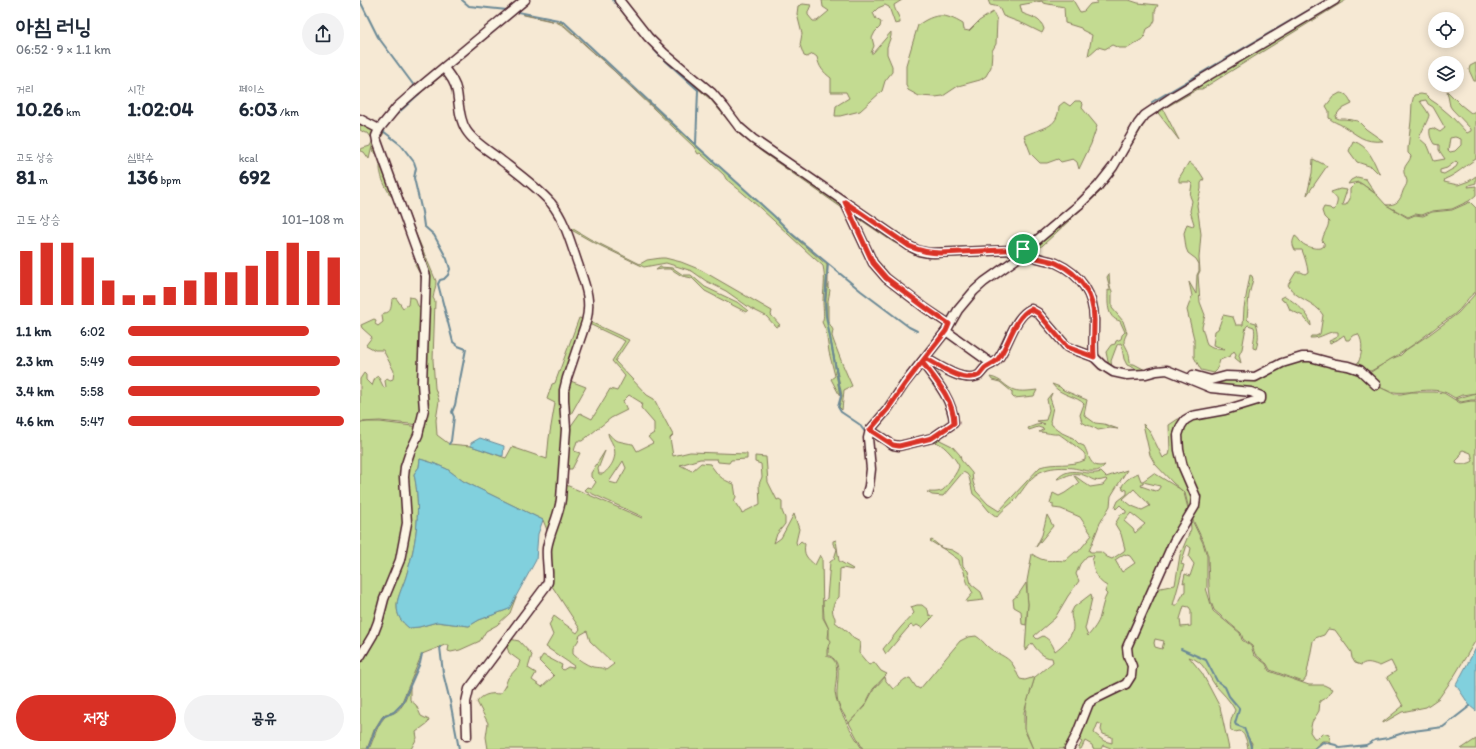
<!DOCTYPE html>
<html lang="ko">
<head>
<meta charset="utf-8">
<style>
	:root { --surface:#fff; --page:#f2f2f3; --text:#1f2937; --muted:#747a83; --accent:#d93025 }
	body { margin:0; font-family:Itim,"Poor Story",sans-serif; background:var(--page); color:var(--text); height:100vh; display:flex; flex-direction:column; font-size:15px; white-space:nowrap }
	* { box-sizing:border-box; margin:0 }
	p { font-size:13px; color:var(--muted) }
	.icon { flex:none; width:22px; height:22px; fill:none; stroke:currentColor; stroke-width:2; stroke-linecap:round; stroke-linejoin:round }
	.map { position:relative; flex:1; overflow:hidden }
	.side { display:flex; flex-direction:column; background:var(--surface); width:360px }
	.side>* { flex:none }
	.fabs { position:absolute; left:1068px; top:12px; display:grid; gap:8px }
	.fabs a { display:grid; place-items:center; width:36px; height:36px; border-radius:50%; background:var(--surface); box-shadow:0 2px 10px #0003; font-size:20px }
	.pin { position:absolute; display:grid; place-items:center; width:34px; height:34px; color:#fff; margin:-17px; border:2px solid #fff; border-radius:50%; box-shadow:0 1px 4px #0007 }
	.round { display:grid; place-items:center; flex:none; width:42px; height:42px; border-radius:21px; background:var(--page) }
	.headline { display:flex; align-items:center; justify-content:space-between; height:68px; padding:0 16px }
	h1 { font-size:22px; font-weight:700; line-height:30px }
	.stats { display:grid; grid-template-columns:repeat(3,1fr); gap:6px; height:68px; padding:4px 16px }
	.stats div { display:grid; align-content:center }
	.stats b { font-size:20px; font-weight:700 }
	.stats small { font-size:11px; font-weight:400 }
	.stats p { font-size:11px }
	.chart { height:112px; padding:8px 16px }
	.chart p { display:flex; justify-content:space-between }
	.chart svg { width:100%; height:72px; margin-top:4px; stroke:var(--accent); stroke-width:6 }
	.primary-button { display:flex; gap:8px; margin-top:auto; padding:8px 16px }
	.primary-button a { flex:1; height:46px; border-radius:24px; background:var(--accent); color:#fff; font-size:16px; font-weight:700; line-height:46px; text-align:center }
	.primary-button a+a { background:var(--page); color:var(--text) }
	ul { padding:0 16px; list-style:none; font-size:13px }
	li { display:grid; grid-template-columns:64px 48px 1fr; align-items:center; height:30px }
	li i { height:10px; border-radius:5px; background:var(--accent) }
	main { display:flex; flex:1; min-height:0 }
	.map>svg:first-child { display:block }
</style>
</head>
<body>
<main>
<section class="side">
<div class="headline"><div><h1>아침 러닝</h1><p>06:52 · 9 × 1.1 km</p></div><a class="round"><svg class="icon" aria-label="share" viewBox="0 0 24 24"><path d="M12 15V3M7 8l5-5 5 5M5 13v7h14v-7"/></svg></a></div>
<div class="stats">
<div><p>거리</p><b>10.26<small> km</small></b></div>
<div><p>시간</p><b>1:02:04</b></div>
<div><p>페이스</p><b>6:03<small> /km</small></b></div>
</div>
<div class="stats">
<div><p>고도 상승</p><b>81<small> m</small></b></div>
<div><p>심박수</p><b>136<small> bpm</small></b></div>
<div><p>kcal</p><b>692</b></div>
</div>
<div class="chart"><p><span>고도 상승</span>101–108 m</p>
<svg viewBox="0 0 160 44" preserveAspectRatio="none"><path d="M5 44V11M15 44V6M25 44V6M35 44V15M45 44V29M55 44V38M65 44V38M75 44V33M85 44V29M95 44V24M105 44V24M115 44V20M125 44V11M135 44V6M145 44V11M155 44V15"/></svg>
</div>
<ul>
<li><b>1.1 km</b>6:02<i style="width:84%"></i></li>
<li><b>2.3 km</b>5:49<i style="width:98%"></i></li>
<li><b>3.4 km</b>5:58<i style="width:89%"></i></li>
<li><b>4.6 km</b>5:47<i style="width:100%"></i></li>
</ul>
<div class="primary-button"><a>저장</a><a>공유</a></div>
</section>
<div class="map">
<svg width="1116" height="749" viewBox="0 0 1116 749">
	<rect width="100%" height="100%" fill="#f6e9d4"/>
	<filter id="ink" filterUnits="userSpaceOnUse"><feTurbulence type="fractalNoise" baseFrequency=".025" numOctaves="2"/><feDisplacementMap in="SourceGraphic" scale="8" xChannelSelector="R" yChannelSelector="G"/><feConvolveMatrix kernelMatrix="1 2 1 2 8 2 1 2 1" color-interpolation-filters="sRGB"/></filter>
	<g filter="url(#ink)">
		<g fill="#c3db91" stroke="#867d5e" fill-rule="evenodd">
			<path d="M254 0H258L287 37 353 97 375 126 482 203 485 210 402 152 379 134 351 100 298 54Z"/>
			<path d="M462 0H542L534 5C535 12 540 16 540 23L535 24 529 7 525 5 518 8 513 13 516 19 521 22 520 27 515 32 512 38 514 46 511 53H513L531 32V36L527 47V54L532 66V72L525 81 522 91 500 111 480 116H475L476 106 489 98 486 92H471V78C463 72 459 67 457 57L453 54 447 57 444 56 440 45 442 34 437 14 438 6 443 4 451 5 448 12V15L453 21H457L469 11 463 7Z"/>
			<path d="M628 0H713L720 12 724 11 730 4 737 3V0H769L778 3 798 5 795 11V20L792 26 787 29 784 38 768 48H759L752 45 745 49 738 47 728 56 732 35 722 30 721 28 705 23 704 7 683 3 682 1 660 5 662 13C671 17 681 18 684 29L682 33 664 24 643 16 639 7 630 5Z"/>
			<path d="M978 0H986L842 89H838L803 109 819 140 795 109Z"/>
			<path d="M633 12 637 20 636 44 632 51 631 67 626 76 620 80 598 86 583 96 575 97 559 96 548 90 546 85V65L558 25C575 13 585 13 603 24L604 30 609 31 619 21Z"/>
			<path d="M162 14 202 23 339 149 366 172 414 216 432 235 467 265 465 308 480 396 471 379 475 376 469 352 466 331 462 322C465 317 463 309 463 303 463 291 466 279 463 266 430 237 400 206 366 179L364 175 340 153 338 154 334 147 254 71 204 26 196 22 164 15Z"/>
			<path d="M1116 63V81H1114L1109 70 1110 66Z"/>
			<path d="M82 71C98 77 97 107 100 121 102 125 104 129 106 133L185 198C190 204 195 210 199 218 207 234 230 293 228 310 224 336 209 360 203 385 201 398 206 412 199 423L206 428 199 502 189 535 183 520 103 481 87 469 73 463 60 459 59 467 54 474C61 507 57 541 47 573 45 582 37 597 37 605 37 617 41 621 49 628L59 627 77 622 109 626 119 620 149 609 156 597 150 613 137 625 126 631 120 641 100 650 91 652 88 651 89 645H85L62 654 41 704 34 712 25 714 22 717 14 730 7 749H0V660L12 642 19 627 30 587 41 563 48 522 47 489 48 468 52 453 61 433 66 408 64 378 67 277 65 267 18 136C21 119 67 83 82 71ZM84 74C100 83 94 113 102 128 108 138 120 146 129 153 147 169 166 183 184 198L193 209 199 220 224 292C226 301 226 309 223 319L219 318 195 383 192 384 187 399 195 403 189 438 187 459 152 447 146 458 111 446 89 444 77 435 76 420 79 401 75 388 73 360 75 301 73 298C74 292 76 287 76 281L56 234 20 139 24 133 23 129 35 115 43 107Z"/>
			<path d="M1087 91 1101 105 1111 113 1116 111V159C1106 165 1096 175 1085 179L1084 182 1098 185 1109 181 1116 176V183L1109 185 1108 187 1116 186V195L1109 201 1092 209 1072 211 1062 215 1055 214 1048 217 1026 205C1037 205 1040 201 1043 191 1044 188 1047 185 1047 182 1047 178 1043 174 1044 170 1045 164 1050 162 1051 156L1048 153V148L1051 121 1052 103 1054 95 1061 94 1066 95 1071 100 1077 104 1091 116 1107 133 1111 131V129L1092 109 1090 106ZM1066 100 1068 104 1073 107 1085 128 1080 132 1073 128 1070 129C1069 135 1071 139 1074 144L1079 145V150L1085 159 1074 161 1068 146 1059 138C1061 133 1069 118 1069 115 1067 110 1063 106 1060 101ZM1095 137 1101 139V145L1095 151 1090 152 1088 150 1090 138ZM1096 161 1098 163 1096 167 1084 174 1080 173V170L1087 168Z"/>
			<path d="M980 93C987 93 989 98 992 104L980 110 975 117 979 119H985L998 121 1006 129 1023 141C1003 143 998 135 983 126 978 123 973 122 969 118V111L966 106 973 97Z"/>
			<path d="M715 101H720L723 104 722 108 737 126 731 144 719 169 717 162 713 159 701 162 698 159 687 163H680L671 154 664 136C681 127 698 130 699 106L704 102 710 106Z"/>
			<path d="M794 109 797 113 789 117 786 121 757 169 740 192 683 245 671 254 669 249 739 187 779 124Z"/>
			<path d="M0 121 16 130 9 159 4 152 0 151V149L10 146 13 140 8 133H5L0 130Z"/>
			<path d="M993 141C1009 146 1013 160 1020 175L1012 167 997 162 989 151Z"/>
			<path d="M14 142 63 271 60 425 20 421 0 422V379L4 373 6 375V380L12 386 15 378 18 376 24 388 26 387 25 381 27 378 30 380 33 379 34 371 23 350H15L6 345 12 337 2 328 1 325 14 319 16 320 15 324 18 326 23 322 22 316 24 313C32 313 31 306 32 299L36 298 43 308 48 305 49 297 55 298 58 306 60 307 62 291 61 278 60 274 55 265 57 263 33 197 30 195C27 189 22 181 21 174 18 165 24 157 12 151Z"/>
			<path d="M953 159 967 166 947 195 952 173Z"/>
			<path d="M829 162 839 171 844 179 841 183V189L837 205 841 234 839 258 840 271 838 275 840 302 845 315 842 327 847 345 852 348 864 350 865 349 853 345 855 331 858 329 863 315 873 317 876 325H883L884 308 890 275 892 276 893 279 889 295 887 319 889 321 896 323C899 331 899 340 896 349L893 348C893 341 896 334 894 327L888 325 886 327 882 349 879 355 881 363 875 358 876 354 874 351 870 356 860 360 857 370 854 373 841 370 834 357V339L827 310 832 296 829 282 836 294 837 275 839 271V264L836 259 828 253 826 248 824 233 827 224 833 226 834 224 830 211 832 201 830 196 832 184 830 182H819V178Z"/>
			<path d="M997 177 1006 179 1015 193 999 182 988 184 991 180Z"/>
			<path d="M996 183 1002 184 1017 195 1026 205 1048 218 1055 215 1063 216 1072 212 1092 210 1110 202 1116 208V292C1108 296 1104 306 1097 312 1092 317 1085 320 1079 325 1058 342 1035 358 1011 371L1000 370 988 365 998 363C1002 355 1004 342 998 334L992 336 989 340H986L984 335 977 340 970 343 969 341 976 338 978 335V332C968 330 962 339 950 338L951 336H956L960 334 963 315C955 301 936 300 928 285L936 272H941L945 274 948 272C947 264 945 258 942 250H935C932 244 932 242 935 236 939 238 938 240 942 243 946 247 956 249 961 248L964 246V243L962 241C963 234 968 229 969 222L964 217 962 211 964 207 970 208 972 210 975 209C980 196 976 200 971 192L980 189 987 190 982 205H986L990 199V189Z"/>
			<path d="M490 209 556 252 657 253 658 257 647 254 574 258 560 255 533 242 498 218H495Z"/>
			<path d="M203 223 230 239 280 264 287 260 301 258H305L321 262 341 270 412 311 411 315 420 325 416 327 406 316 390 308 366 291 346 281 332 271 306 263 284 267 231 241 208 228Z"/>
			<path d="M300 267 313 268 323 275H331L345 287 377 302 388 311 386 312 345 291 332 278 322 276 311 269H302L296 270Z"/>
			<path d="M468 273V288L470 290 468 301V321L473 330 472 336 474 342 482 363 492 386 484 390 482 410 479 407 482 396 466 316V300Z"/>
			<path d="M749 274 750 287 752 291V308L763 321 767 333C762 343 764 342 768 351 770 355 769 360 771 364H774L789 372 786 373 767 365 764 359 761 343 757 345 751 361 752 368 749 366 746 352 751 345 755 344 756 341 761 339 762 335 765 332 760 321C746 318 748 302 748 290L750 291V289L747 277Z"/>
			<path d="M1116 293V393L1102 395 1095 398C1091 396 1088 393 1084 392 1060 385 1038 401 1017 385 1013 382 1010 377 1007 373L1011 372 1031 359 1041 355 1046 350 1070 334 1098 313Z"/>
			<path d="M925 296C934 302 951 314 951 326L943 316 930 310 927 303 922 300 921 298Z"/>
			<path d="M228 321 269 340 255 361 287 395 294 399 313 435 310 438 313 456 330 452 387 454V459L371 460 369 463 358 462 357 459H340L320 465 332 471 341 463 350 464C358 475 360 479 374 484L376 497 374 501 382 513 400 504 399 484 402 477 401 464 395 462V456L406 457 408 482 417 500 419 499 422 501V511L425 518V524L417 534 414 543 421 538 434 514 439 529 436 542 437 545 441 541 445 544C443 555 447 558 455 565L460 555 462 558 463 618 469 629 468 638 470 641 467 650V656C469 657 471 657 473 659 480 665 475 685 475 692 477 710 493 733 502 749H128L126 737 128 723 117 702C123 694 130 693 140 694L145 686 148 678 158 667 160 661 149 653 146 644 150 639 159 641 172 655 168 668 176 673 172 680 182 687 194 676 179 661 183 655 202 665 201 668 203 670 208 667 213 668 214 666 186 647 193 635 189 625 194 616 217 633 220 629 190 583 189 559 204 484 282 518 283 517 224 490 227 487 232 488 236 482 231 477V473L245 451 238 469 239 474H243C252 467 258 456 253 445 251 440 248 437 248 433 250 435 252 438 255 440 257 441 271 444 273 444L277 451 293 443 288 437 294 433V423L281 408 282 403 269 395 263 401 267 410 251 418 222 441H217L214 451 220 453 212 469H205L208 430 220 413 232 419 250 389 257 391 265 376 252 361 265 341 227 323ZM263 461 266 468 257 484 249 482ZM227 631 230 641 254 664 246 670C241 667 239 668 233 667 225 664 219 660 213 654V648L218 641 220 635Z"/>
			<path d="M942 358 999 371 1015 385 1034 394H1041L1052 392H1074L1084 393 1100 403 1111 401H1116V640L1093 678 1079 698 1066 707 1042 712 1023 723V722L1043 706 1027 677 1036 671 1031 661 1020 666C1014 664 1007 660 1001 665L995 663 992 658 991 652 975 630 968 629 964 635 955 638 953 641 946 678 943 682 910 670 907 664 895 654 892 646 883 639 881 633 854 610 851 602 849 588 848 556 844 543 831 516 836 506 819 435 825 420 902 396 851 387 820 371 837 378 890 379ZM1103 450 1111 453 1113 461C1109 464 1101 465 1097 464L1096 461 1100 457 1101 451Z"/>
			<path d="M630 377C642 379 645 387 654 390 661 392 669 391 677 390L674 396 654 398 652 396V392L651 391 640 382 632 380Z"/>
			<path d="M208 380 226 387 211 414 206 410Z"/>
			<path d="M692 384 700 387 703 390 727 400 724 415 735 423 744 424 758 429 750 428 738 430C733 426 727 426 722 422L720 415 724 404C718 396 700 396 692 384Z"/>
			<path d="M692 393 690 398 693 407 690 421 692 425 702 433 713 438 719 444 724 446C729 455 730 470 745 465 742 468 739 471 735 471 728 472 720 469 713 468 705 467 693 467 685 470 671 474 664 489 655 500 649 506 642 510 637 517L629 511 620 500 613 494 609 477 607 474 603 472 583 496 572 495 567 492C572 492 578 493 583 490 587 486 598 472 599 466 596 459 585 446 578 443 573 441 570 444 566 440L577 437 580 440 592 446 600 455 601 460 612 473 613 482 616 491 628 504 639 511 680 467C694 462 711 467 725 460 725 456 726 456 724 453 723 451 703 437 699 434 693 435 686 432 679 432L684 429 678 427 669 430 668 428 676 425 685 424 677 421 686 420 689 410 687 399Z"/>
			<path d="M1116 393V400H1111L1101 402 1095 399Z"/>
			<path d="M818 419H825L818 434 835 497 830 514 825 493 813 483 795 464 790 455 783 424 789 430 803 458 805 456 809 455 810 451 809 425Z"/>
			<path d="M8 422H20L60 427 49 452 46 523 39 559 17 622 0 655V423Z"/>
			<path d="M767 470 751 496 750 506 740 523 729 551 731 552H741L747 557 752 559 764 551 765 549 761 534 755 524 761 514 766 513V511L760 505 756 509 755 508 758 501 767 494V490L763 489 762 486C766 479 771 477 778 473L781 481H783L794 473 820 489 824 493 830 516 767 647 772 667 766 684 733 699 708 749H673L665 729 666 705 675 677 693 662 692 658C683 658 677 650 672 643L665 651 668 604 667 594V581L672 554C686 564 690 559 705 561L715 552H718L732 535 720 517 701 509 693 508V504L690 503 693 493 699 496 705 493 719 483 714 476H715L730 487 743 485 747 480 746 479C731 484 732 476 719 474 711 472 704 478 697 479 711 464 725 477 741 472L746 477ZM783 482 800 486V487L798 490 795 491 781 486ZM774 489C779 495 785 499 790 506L782 510 772 506 763 499ZM771 513 785 524 775 533 773 529 764 521ZM764 554 770 556 775 563 762 572 755 560ZM733 555 734 556 732 560C734 572 736 580 747 586L745 592 747 594C743 601 742 609 740 616 739 623 732 631 728 636L725 629 732 598 731 594 714 607 711 613C711 618 713 621 713 626 714 635 702 646 695 651 692 643 690 640 683 636L677 639 674 636 695 618 708 596 719 581 716 574 720 564 727 556Z"/>
			<path d="M687 515 693 526 676 547 682 535Z"/>
			<path d="M830 516 843 543 847 556V588H846L853 611 880 633 882 640 891 646 894 655 906 664 909 671 949 685H964L972 689 967 697 960 701 959 711 952 722 950 732 954 738H958L963 733 969 735 971 743 968 741H962L953 749H891L892 743 887 736 891 743V749H888C887 742 886 735 880 731L875 732 871 731C869 723 872 717 875 710 870 700 862 693 855 685 847 674 844 661 829 657L842 673 860 707 869 749H753L743 745 741 749H733L732 745 725 741 721 749H718L722 742 719 740 714 749H710L727 709 771 677 768 647 796 589 815 585 820 555 831 529ZM827 545 831 548 829 557 834 564 830 576 825 574 823 583 825 582V591L817 605H813L824 565 821 564ZM824 606 829 607 831 610V626L821 627 820 619ZM795 639 804 641 802 649 795 647 794 643ZM738 723 742 725 741 730 743 734 752 737V743L744 741 734 733Z"/>
			<path d="M476 540 479 561 493 569 492 570 483 568 480 569 479 597C473 603 470 610 475 618V622L489 633 493 638 500 642 499 653 509 665 514 662 521 671 527 674 513 689 505 705 489 723C485 716 480 709 478 703 474 691 483 667 474 659 472 657 470 656 468 655V650L471 641 469 638V629L464 618 463 601 466 600 467 598 470 562 474 559 477 549 473 544V541Z"/>
			<path d="M572 540 582 548 592 550 602 556 603 566 608 571 611 584 621 592 624 600 606 602 607 600 613 593C607 583 607 582 604 572 603 567 599 566 599 560L585 550 570 541Z"/>
			<path d="M666 583 668 604 666 625 662 624 661 611 654 607 653 599 658 595Z"/>
			<path d="M557 605H562L568 610 569 615 574 616 562 628 557 625 554 627 551 625 547 629 526 654 523 649 541 627 554 613 551 607Z"/>
			<path d="M616 636C621 639 623 642 627 646 635 654 647 655 653 665 656 669 657 675 660 679L665 680 675 677 664 712V729L673 749H503L489 723 505 706 514 689 525 677 526 681 533 689 545 679 550 678 556 687 560 689 600 641 608 637Z"/>
			<path d="M50 687V700L56 705 61 716 69 720 68 723 56 732 57 738 51 749H9C14 739 16 727 24 718 27 714 30 715 34 713 44 708 47 696 50 687Z"/>
			<path d="M1116 739V749H1101Z"/>
		</g>
		<g fill="#81d0dd" stroke="#6b8996">
			<path d="M120 438 144 446 143 456H141L111 446V443Z"/>
			<path d="M60 459 73 463 87 469 103 481 183 520 178 534 176 560 149 609 119 620 109 626 77 622 59 627 49 628C41 621 37 617 37 605 37 597 45 582 47 573 57 541 61 507 54 474L59 467Z"/>
			<path d="M1116 648V711L1110 706 1096 685Z"/>
		</g>
		<g fill="none" stroke-linecap="round" stroke-linejoin="round">
			<g stroke="#6b8996" stroke-width="2">
				<path d="M102 0 109 6 147 10"/>
				<path d="M253 0 298 54 338 90 336 144"/>
				<path d="M0 1 18 37 55 87"/>
				<path d="M158 12 198 20 205 23 339 148 414 216 432 234 501 291 549 327 557 331"/>
				<path d="M792 102 966 0"/>
				<path d="M36 115 60 93"/>
				<path d="M28 124 23 131 41 145 54 162 56 168 54 178 62 212 64 226 74 235 87 259 90 269 88 275 84 279 80 280 78 284 93 342 98 346 106 349 95 405 92 412 94 417 91 441 89 444"/>
				<path d="M468 264 465 300 466 316 481 396 478 407 481 412 499 424 505 432"/>
				<path d="M80 647 83 673 90 701 99 749"/>
				<path d="M821 649 846 660 857 681 865 687 869 696 879 708V710L875 723 876 725 884 728C886 735 891 741 891 749"/>
				<path d="M8 749 15 730 23 717 34 712 42 704 60 663 62 654"/>
				<path d="M954 749 963 742 976 745 980 748 1006 745 1015 740 1028 738 1046 732 1083 727 1110 706"/>
			</g>
			<defs>
				<g id="minor">
					<path d="M259 0 288 37 304 53 352 93 364 107 379 127 393 139 549 246 559 251 569 253 653 250 663 249 671 245 720 204 738 186 753 167 778 124 785 115 812 97 975 0"/>
					<path d="M84 68C90 76 95 82 97 92 99 104 99 119 106 130 114 143 131 152 142 161 159 174 177 187 191 203 205 220 211 244 218 264 225 285 232 300 226 322L207 378 204 390V400L206 429 201 499C199 516 190 531 187 548 186 559 189 571 188 582L186 586 109 689 106 702 107 736"/>
					<path d="M0 119 19 129 37 107 54 92 165 0"/>
					<path d="M485 203 513 263 526 278 565 308 589 324"/>
					<path d="M663 249C672 260 684 258 696 263 721 274 735 296 734 323 734 335 733 345 734 357"/>
					<path d="M586 331 632 364"/>
					<path d="M565 358C578 365 604 384 619 375 621 373 623 370 625 368 629 365 635 363 638 359 649 345 654 316 671 309L678 313 707 347 734 357 742 365 753 372 767 375 786 374 797 371 807 370 851 388 891 392 901 396V399L865 410 832 416 825 420 821 426 818 435 819 450 823 467 836 497 835 506 814 541 767 647 768 656 772 666 771 676 766 684 733 700 729 703 716 736 709 749"/>
					<path d="M833 375 851 380 866 376 895 377 922 363 942 357H950L976 364 988 366 1000 370 1016 385"/>
					<path d="M510 430 533 445 539 446 572 438 594 423C593 400 575 379 562 362"/>
					<path d="M507 493 509 486 511 469 508 438 510 430 527 410 545 383 586 331 598 310 614 291 624 282 662 255 663 249"/>
					<path d="M0 657 13 635 18 622 24 599 40 560 47 523 44 477 45 467 50 452 58 435 64 409 62 383 66 276 17 141 16 136 19 129"/>
				</g>
			</defs>
			<use href="#minor" stroke="#4a1f2b" stroke-width="11"/>
			<use href="#minor" stroke="#fcf5e5" stroke-width="8"/>
		</g>
	</g>
	<g fill="none" stroke-linecap="round" stroke-linejoin="round" filter="url(#ink)">
		<defs>
			<path id="route" d="M663 249 581 253C569 253 560 251 549 246L485 202 513 263 526 278 566 308 589 324 586 331 565 358 562 362C575 379 594 400 594 423L572 438 539 446 533 445 510 430 527 410 545 384 565 358C578 365 604 384 619 375 621 373 623 370 625 368 629 365 635 363 638 359 649 345 654 317 671 309L678 313 707 347 734 357C733 345 734 335 734 323 735 296 721 274 696 263 684 258 672 260 663 249"/>
		</defs>
		<use href="#route" stroke="#fff" stroke-width="8"/>
		<use href="#route" stroke="#d93025" stroke-width="5"/>
	</g>
</svg>
<div class="fabs">
<a><svg class="icon" aria-label="locate" viewBox="0 0 24 24"><circle cx="12" cy="12" r="6"/><path d="M12 2v4M12 18v4M2 12h4M18 12h4"/></svg></a>
<a><svg class="icon" aria-label="layers" viewBox="0 0 24 24"><path d="M12 4l9 5-9 5-9-5zM3 14l9 5 9-5"/></svg></a>
</div>
<div class="pin" style="left:663px;top:249px;background:#1e9e55"><svg class="icon" aria-label="arrive" viewBox="0 0 24 24"><path d="M6 21V4h12l-3 4 3 4H6"/></svg></div>
</div>
</main>
</body>
</html>
